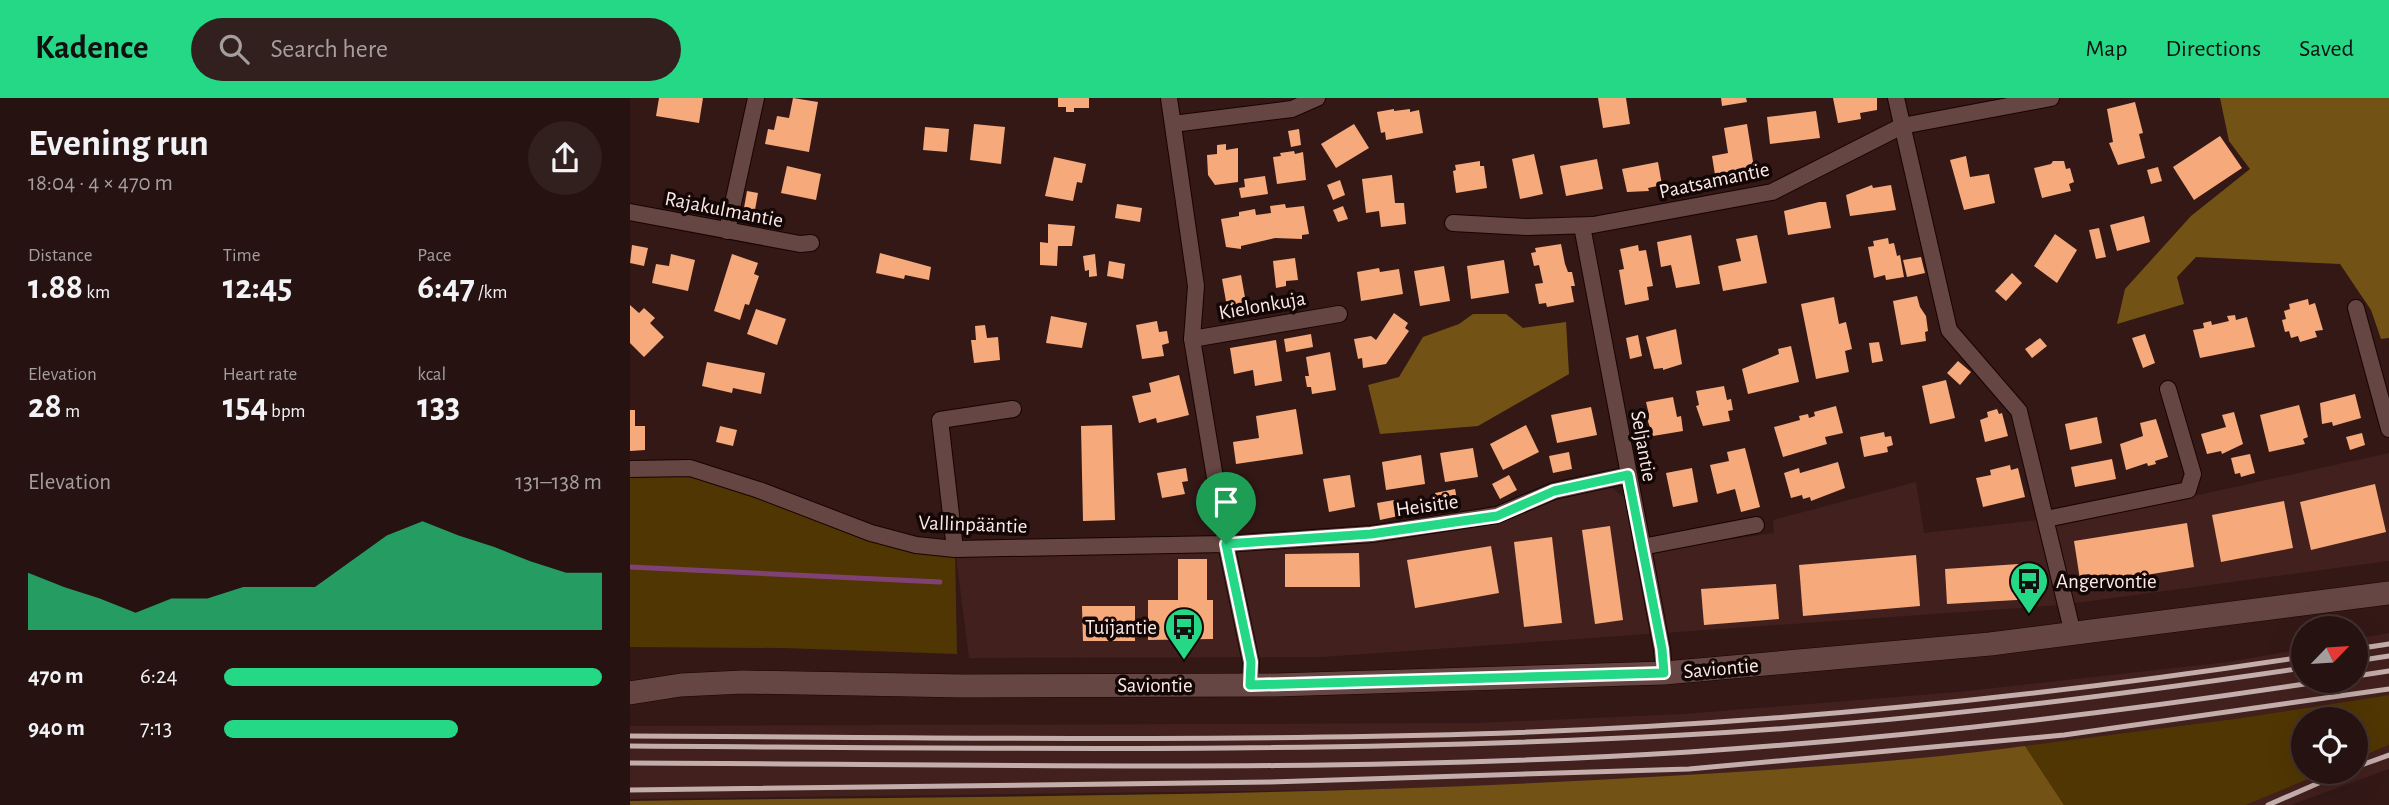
<!DOCTYPE html>
<html lang="en">
<head>
<meta charset="utf-8">
<style>
	:root { --surface:#261210; --page:#32201e; --text:#f1f3f6; --muted:#a49e9f; --line:#423230; --accent:#25d886 }
	body { margin:0; font-family:"Alegreya Sans",sans-serif; background:var(--page); color:var(--text); height:100vh; display:flex; flex-direction:column; font-size:26px; white-space:nowrap }
	* { box-sizing:border-box; margin:0 }
	p { font-size:23px; color:var(--muted) }
	.icon { flex:none; width:38px; height:38px; fill:none; stroke:currentColor; stroke-width:2; stroke-linecap:round; stroke-linejoin:round }
	.map { position:relative; flex:1; overflow:hidden }
	.sheet { display:flex; flex-direction:column; background:var(--surface); width:630px }
	.sheet>* { flex:none }
	.needle { width:46px; rotate:65deg }
	.controls { position:absolute; left:1661px; top:518px; display:grid; gap:14px }
	.controls a { display:grid; place-items:center; width:77px; height:77px; border-radius:50%; background:var(--surface); box-shadow:0 7px 28px #0002,0 0 0 2px var(--line); font-size:35px }
	.pin { position:absolute; display:grid; place-items:center; width:60px; height:60px; color:#fff; margin:-72px -30px; border-radius:50% 50% 50% 0; rotate:-45deg; box-shadow:0 0 7px #0007 }
	.pin .icon { rotate:45deg }
	.round { display:grid; place-items:center; flex:none; width:74px; height:74px; border-radius:37px; background:var(--page) }
	.head { display:flex; align-items:center; justify-content:space-between; height:119px; padding:0 28px }
	h1 { font-size:38px; font-weight:600; line-height:52px }
	.metrics { display:grid; grid-template-columns:repeat(3,1fr); gap:10px; height:119px; padding:7px 28px }
	.metrics div { display:grid; align-content:center }
	.metrics b { font-size:35px; font-weight:600 }
	.metrics small { font-size:19px; font-weight:400 }
	.metrics p { font-size:19px }
	.chart { height:196px; padding:14px 28px }
	.chart p { display:flex; justify-content:space-between }
	.chart svg { width:100%; height:126px; margin-top:7px; fill:var(--accent); opacity:.7 }
	ul { padding:0 28px; list-style:none; font-size:23px }
	li { display:grid; grid-template-columns:112px 84px 1fr; align-items:center; height:52px }
	li i { height:18px; border-radius:9px; background:var(--accent) }
	header { display:flex; align-items:center; gap:42px; box-sizing:border-box; height:98px; padding:0 35px; background:var(--accent); color:#111 }
	header strong { font-size:33px }
	nav { display:flex; gap:38px; margin-inline-start:auto; font-size:24px }
	.search { width:490px; height:63px; background:var(--page); display:flex; align-items:center; gap:18px; box-sizing:border-box; padding:0 24px; border-radius:38px; color:var(--muted); font-size:26px }
	main { display:flex; flex:1; min-height:0 }
	.map>svg:first-child { display:block }
</style>
</head>
<body>
<header>
<strong>Kadence</strong>
<div class="search"><svg class="icon" aria-label="search" viewBox="0 0 24 24"><circle cx="10" cy="10" r="6"/><path d="M15 15l6 6"/></svg>Search here</div>
<nav><a>Map</a><a>Directions</a><a>Saved</a></nav>
</header>
<main>
<section class="sheet">
<div class="head"><div><h1>Evening run</h1><p>18:04 · 4 × 470 m</p></div><a class="round"><svg class="icon" aria-label="share" viewBox="0 0 24 24"><path d="M12 15V3M7 8l5-5 5 5M5 13v7h14v-7"/></svg></a></div>
<div class="metrics">
<div><p>Distance</p><b>1.88<small> km</small></b></div>
<div><p>Time</p><b>12:45</b></div>
<div><p>Pace</p><b>6:47<small> /km</small></b></div>
</div>
<div class="metrics">
<div><p>Elevation</p><b>28<small> m</small></b></div>
<div><p>Heart rate</p><b>154<small> bpm</small></b></div>
<div><p>kcal</p><b>133</b></div>
</div>
<div class="chart"><p><span>Elevation</span>131–138 m</p>
<svg viewBox="0 0 160 44" preserveAspectRatio="none"><path d="M0 44V24L10 29L20 33L30 38L40 33L50 33L60 29L70 29L80 29L90 20L100 11L110 6L120 11L130 15L140 20L150 24L160 24V44z"/></svg>
</div>
<ul>
<li><b>470 m</b>6:24<i style="width:100%"></i></li>
<li><b>940 m</b>7:13<i style="width:62%"></i></li>
</ul>
</section>
<div class="map">
<svg width="1759" height="707" viewBox="0 0 1759 707">
	<rect width="100%" height="100%" fill="#331816"/>
	<g fill="#42201d">
		<path d="M1759 355V463L1431 507 692 559 339 560 325 451 621 449 753 442 869 425 929 400 979 388 994 399 1006 455 1144 435 1143 422 1286 384 1294 435 1409 422 1428 428Z"/>
		<path d="M1759 535V597L1604 621 1337 656 1161 671 849 690 0 701V628L846 625 1053 616 1328 594 1598 564 1673 551V583H1726V541Z"/>
		<path d="M1759 647V671L1661 707H1616L1695 674H1726V661Z"/>
	</g>
	<g fill="#503603">
		<path d="M60 370 155 404 325 451 327 556 153 550 0 549V371Z"/>
		<path d="M1759 597V647L1726 661V621H1673V674H1695L1616 707H1434L1395 648 1604 621Z"/>
	</g>
	<g fill="#735315">
		<path d="M1590 0H1759V240L1751 241 1741 212 1710 166 1566 159 1547 179 1554 206 1487 226 1495 191 1561 118 1620 71 1599 43Z"/>
		<path d="M843 216H876L893 230 936 224 939 276 848 328 750 336 738 287 769 279 793 239 829 226Z"/>
		<path d="M1395 648 1434 707H0V703C346 698 693 699 1038 678 1157 671 1277 664 1395 648Z"/>
	</g>
	<g fill="none" stroke-linecap="round" stroke-linejoin="round">
		<path stroke="#804275" stroke-width="5" d="M0 469 310 484"/>
	</g>
	<g fill="#f6aa7c">
		<path d="M29 0H73L69 25 26 18Z"/>
		<path d="M163 0 188 4 179 54 135 46 138 31 144 32 147 18 159 20Z"/>
		<path d="M428 0H459V10H444V14H436V9H428Z"/>
		<path d="M968 0H996L1000 26 973 30Z"/>
		<path d="M1091 0H1116L1117 4 1092 8Z"/>
		<path d="M1203 0H1247V12L1230 15 1231 21 1208 25Z"/>
		<path d="M1505 4 1513 35 1509 36 1515 60 1488 67 1479 45 1483 44 1477 11Z"/>
		<path d="M764 11V13L780 11V14L789 12 793 35 756 42 755 34 751 35 747 14Z"/>
		<path d="M1186 13 1190 40 1140 46 1137 19Z"/>
		<path d="M344 26 375 29 371 66 340 62Z"/>
		<path d="M724 26 739 50 706 70 691 46Z"/>
		<path d="M1117 26 1125 76 1086 83 1082 58 1098 55 1094 30Z"/>
		<path d="M295 29 319 31 317 54 293 52Z"/>
		<path d="M669 31 671 47 661 49 658 33Z"/>
		<path d="M1590 38 1612 70 1564 102 1543 69Z"/>
		<path d="M596 46V52L608 50V84L585 87 578 77 577 57 587 56V47Z"/>
		<path d="M664 53 665 56 673 54 676 82 647 86 643 59 651 58 650 55Z"/>
		<path d="M904 56 913 96 890 101 882 61Z"/>
		<path d="M1336 58 1340 79 1359 76 1365 105 1334 112 1320 62Z"/>
		<path d="M424 59 456 66 452 85 447 84 443 103 415 98Z"/>
		<path d="M967 61 973 91 936 98 930 68Z"/>
		<path d="M850 63V68H854L857 90 826 95 823 73 826 72 825 67Z"/>
		<path d="M1423 63H1434L1436 71 1440 70 1444 84 1439 86 1441 93 1412 100 1404 70 1421 66Z"/>
		<path d="M1028 64 1032 87 1018 90 1019 93 997 94 992 71Z"/>
		<path d="M157 68 191 76 186 102 151 95Z"/>
		<path d="M1528 69 1532 83 1521 86 1517 72Z"/>
		<path d="M762 77 765 105H774L776 126 751 129 749 113 736 115 732 81Z"/>
		<path d="M635 78 638 96 611 100 609 90 615 89 614 81Z"/>
		<path d="M710 82 715 97 703 102 697 87Z"/>
		<path d="M1242 87 1243 90 1261 87 1266 112 1220 118 1216 97Z"/>
		<path d="M117 93 128 95 125 112 114 110Z"/>
		<path d="M1189 104H1196L1201 130 1158 137 1154 113Z"/>
		<path d="M487 106 512 110 510 124 485 120Z"/>
		<path d="M655 106 656 110 674 108 679 136 672 137V141L645 140 611 148V151L596 149 591 121 609 118V114L625 111 626 117 641 115 640 108Z"/>
		<path d="M713 108 718 121 708 124 703 112Z"/>
		<path d="M1514 118 1520 144 1487 153 1480 127Z"/>
		<path d="M418 126 445 128 442 148H428L427 168 410 167V144L418 145Z"/>
		<path d="M1469 130 1476 159 1466 161 1459 132Z"/>
		<path d="M1425 136 1447 152 1427 185 1404 168Z"/>
		<path d="M1061 137 1070 186 1046 190 1041 167 1031 169 1027 144Z"/>
		<path d="M1127 137 1137 185 1093 193 1088 168 1111 163 1106 141Z"/>
		<path d="M1258 140 1259 146 1264 145 1267 158 1270 157 1274 179 1256 182 1255 177 1244 180 1238 149 1244 148 1243 143Z"/>
		<path d="M931 146 935 166 938 174H942L945 188H941L944 204 917 209 916 205 909 206 905 186 913 185 909 167 904 168 901 155 906 154 905 150Z"/>
		<path d="M2 147 18 150 14 168 0 165Z"/>
		<path d="M1008 147 1009 153 1016 152 1023 188 1017 189 1019 202 995 207 989 172 994 171 990 151Z"/>
		<path d="M250 155 301 169 299 182 275 177 274 181 246 175Z"/>
		<path d="M41 156 65 162 58 193 22 185 26 166 39 168Z"/>
		<path d="M102 156 128 165 124 176 129 178 119 207 115 206 110 222 84 213Z"/>
		<path d="M465 156 467 178 459 179V172L455 173 453 158Z"/>
		<path d="M1291 159 1295 175 1277 179 1273 162Z"/>
		<path d="M665 160 668 182 656 183V188L646 190 643 163Z"/>
		<path d="M874 162 879 195 841 201 837 168Z"/>
		<path d="M479 163 495 166 493 181 477 178Z"/>
		<path d="M814 168 820 203 790 208 784 173Z"/>
		<path d="M749 170 750 174 769 171 773 196 731 203 727 174Z"/>
		<path d="M1382 175 1392 185 1376 203 1365 193Z"/>
		<path d="M611 177 616 205 597 209 592 181Z"/>
		<path d="M1287 198 1290 209 1296 218 1298 233 1295 234 1296 243 1271 247 1263 203Z"/>
		<path d="M1204 199 1209 226 1216 224 1222 251 1215 253 1219 274 1186 281 1171 206Z"/>
		<path d="M1678 201 1679 207 1685 205 1693 232 1685 233 1687 239 1670 244 1668 238 1661 240 1659 233 1655 234 1652 222 1656 221 1654 213 1660 211 1659 206Z"/>
		<path d="M0 207 9 215 14 210 25 220 20 225 34 239 14 259 0 245Z"/>
		<path d="M126 211 156 221 147 247 117 236Z"/>
		<path d="M764 215 778 225 775 230 779 233 756 266 733 270 732 260 728 261 724 241 741 238 746 242Z"/>
		<path d="M1605 217 1606 222 1617 219 1625 249 1570 260 1563 232 1574 230 1573 225 1581 223 1582 227 1599 223 1597 218Z"/>
		<path d="M421 218 457 225 452 250 416 245Z"/>
		<path d="M527 223 529 234 537 233 539 245 532 247 534 258 512 261 506 227Z"/>
		<path d="M355 227 357 240 368 239 370 262 344 265 341 242H346L345 228Z"/>
		<path d="M1046 231 1052 266 1033 272V270L1024 271 1016 239Z"/>
		<path d="M681 236 683 249 656 254 654 241Z"/>
		<path d="M1515 236 1525 265 1513 270 1502 240Z"/>
		<path d="M1008 237 1012 258 1000 261 996 240Z"/>
		<path d="M1410 240 1417 248 1402 260 1395 251Z"/>
		<path d="M646 242 652 283 625 288 623 272 604 276 600 250Z"/>
		<path d="M1249 244 1253 263 1242 265 1239 245Z"/>
		<path d="M1161 248 1169 284 1118 296 1112 271 1149 256 1148 251Z"/>
		<path d="M700 254 706 292 682 296 681 289H677L675 278H679L676 259Z"/>
		<path d="M1328 263 1341 274 1330 287 1317 275Z"/>
		<path d="M77 264 135 275 131 296 103 290 102 295 72 288Z"/>
		<path d="M549 277 559 317 527 325 526 320 509 325 502 298 521 294 519 285Z"/>
		<path d="M1316 282 1325 320 1300 326 1292 288Z"/>
		<path d="M1094 288 1097 302 1101 301 1103 312 1098 313 1100 323 1073 328 1066 308 1069 307 1066 293Z"/>
		<path d="M1725 296 1731 320 1703 328 1702 324 1692 326 1690 305Z"/>
		<path d="M1043 299 1047 319 1051 318 1053 333 1023 338 1016 318 1019 317 1016 304Z"/>
		<path d="M1669 307 1678 339 1673 341 1675 346 1639 354 1630 317Z"/>
		<path d="M1206 308 1213 335 1195 339 1197 346 1153 359 1144 329 1170 322 1169 318 1178 316 1179 320 1185 318 1184 314Z"/>
		<path d="M961 309 967 337 927 345 921 317Z"/>
		<path d="M666 311 673 356 606 366 603 344 629 340 626 318Z"/>
		<path d="M1367 311 1369 316 1372 315 1378 338 1355 344 1350 322 1358 319 1357 314Z"/>
		<path d="M0 312H5V328H15V352L0 353Z"/>
		<path d="M1604 314 1613 346 1592 356 1591 353 1577 356 1571 336 1596 329 1592 317Z"/>
		<path d="M1467 319 1472 345 1440 352 1435 326Z"/>
		<path d="M1526 321 1538 359 1525 363 1526 366 1518 368 1517 365 1496 372 1490 346 1513 338 1510 325Z"/>
		<path d="M482 327 485 422 453 423 451 328Z"/>
		<path d="M896 327 909 354 873 372 860 346Z"/>
		<path d="M90 328 107 332 103 348 86 344Z"/>
		<path d="M1254 334 1255 339 1261 338 1263 347 1257 349 1258 354 1234 359 1230 339Z"/>
		<path d="M1732 335 1735 347 1720 352 1716 339Z"/>
		<path d="M843 350 848 379 815 384 810 355Z"/>
		<path d="M1115 350 1130 409 1111 414 1105 391 1087 396 1080 367 1099 363 1097 354Z"/>
		<path d="M939 354 942 371 923 375 919 358Z"/>
		<path d="M1620 356 1625 375 1611 379 1610 375 1605 376 1601 360Z"/>
		<path d="M791 357 795 386 756 392 752 364Z"/>
		<path d="M1482 361 1486 381 1445 389 1441 369Z"/>
		<path d="M1208 364 1215 390 1181 403 1180 399 1173 401 1172 397 1161 400 1154 375 1169 370 1170 375Z"/>
		<path d="M1380 367 1381 372 1388 370 1395 399 1353 409 1346 380 1361 377 1360 372Z"/>
		<path d="M556 370 558 383 552 384 555 396 532 400 527 375Z"/>
		<path d="M1062 370 1068 404 1043 409 1036 375Z"/>
		<path d="M720 377 725 409 699 414 693 381Z"/>
		<path d="M879 377 887 392 870 401 862 386Z"/>
		<path d="M1745 386 1756 434 1681 452 1670 404Z"/>
		<path d="M825 391 828 407 807 410 805 395Z"/>
		<path d="M770 401 773 417 750 422 747 405Z"/>
		<path d="M1654 403 1663 450 1591 464 1582 417Z"/>
		<path d="M1557 425 1564 469 1451 488 1444 443Z"/>
		<path d="M980 428 993 522 965 526 952 432Z"/>
		<path d="M922 439 932 525 894 529 884 444Z"/>
		<path d="M861 448 869 495 785 510 777 462Z"/>
		<path d="M729 455 730 489H655V456Z"/>
		<path d="M1286 457 1290 508 1173 518 1169 467Z"/>
		<path d="M548 461H577V502H583V541L518 542V502H548Z"/>
		<path d="M1403 465 1405 501 1317 506 1315 471Z"/>
		<path d="M1146 486 1149 521 1074 527 1071 491Z"/>
		<path d="M452 508H505V543H453Z"/>
	</g>
	<g fill="none" stroke-linecap="round" stroke-linejoin="round">
		<defs>
			<g id="street">
				<path d="M539 0 566 188 562 241 596 446 621 564 620 587"/>
				<path d="M1266 0 1319 232 1389 313 1443 536"/>
				<path d="M543 26 662 11 687 0"/>
				<path d="M0 114 170 146 181 145"/>
				<path d="M823 125 897 129 963 127 1142 94 1272 28 1421 0"/>
				<path d="M952 128 1032 551 1034 575"/>
				<path d="M97 133 126 0"/>
				<path d="M1726 210 1759 331"/>
				<path d="M562 241 709 216"/>
				<path d="M0 371 60 370 129 392 241 435 286 447 325 451 596 446 742 436 867 417 924 393 998 377"/>
				<path d="M1416 421 1558 392 1563 376 1538 291"/>
				<path d="M1012 449 1126 427"/>
				<path d="M325 451 310 322 383 311"/>
			</g>
			<path id="secondary" d="M0 595 51 587 113 584 334 588 646 587 1034 575 1360 546 1759 495"/>
		</defs>
		<use href="#street" stroke="#190303" stroke-width="18"/>
		<use href="#secondary" stroke="#190303" stroke-width="24"/>
		<use href="#street" stroke="#654642" stroke-width="16"/>
		<use href="#secondary" stroke="#654642" stroke-width="23"/>
		<g stroke="#c4aeac" stroke-width="5">
			<path d="M1726 551 1759 546"/>
			<path d="M1726 563 1759 558"/>
			<path d="M1726 578 1759 573"/>
			<path d="M0 638C281 639 562 644 843 636 1120 628 1398 601 1673 559"/>
			<path d="M0 648C351 650 702 656 1053 637 1260 626 1468 600 1673 570"/>
			<path d="M0 665C353 666 707 676 1059 654 1272 640 1484 615 1695 583"/>
			<path d="M1726 669 1759 657"/>
			<path d="M0 692 640 684 1059 671 1434 637 1759 591"/>
			<path d="M1638 707 1714 674"/>
		</g>
	</g>
	<g fill="none" stroke-linecap="round" stroke-linejoin="round">
		<defs>
			<path id="route" d="M998 377 1032 551 1034 575 620 587 621 564 596 446 741 436 867 418 924 393Z"/>
		</defs>
		<use href="#route" stroke="#fff" stroke-width="14"/>
		<use href="#route" stroke="#25d886" stroke-width="9"/>
	</g>
	<defs>
		<symbol id="bus-pin" viewBox="-11 -11 22 30"><path d="M0 17L-7.5 6A9.5 9.5 0 1 1 7.5 6Z" fill="#25d886" stroke="#130706"/><path d="M-5-6H5V4H4V6H2V4H-2V6H-4V4H-5ZM-3.5-4V0h7V-4ZM-3.5 1.2v1.5H-2V1.2ZM2 1.2v1.5H3.5V1.2Z" fill="#111"/></symbol>
	</defs>
	<g fill-rule="evenodd">
		<use href="#bus-pin" x="1377" y="461" width="44" height="60"/>
		<use href="#bus-pin" x="532" y="507" width="44" height="60"/>
	</g>
	<g text-anchor="middle" stroke-width="7" stroke-linejoin="round" paint-order="stroke">
		<g font-size="21" fill="#fce8e6" stroke="#130706">
			<text transform="translate(1084 82) rotate(-12)" y="7">Paatsamantie</text>
			<text transform="translate(94 111) rotate(11)" y="7">Rajakulmantie</text>
			<text transform="translate(632 207) rotate(-10)" y="7">Kielonkuja</text>
			<text transform="translate(1014 348) rotate(80)" y="7">Seljantie</text>
			<text transform="translate(797 407) rotate(-8)" y="7">Heisitie</text>
			<text transform="translate(343 426) rotate(2)" y="7">Vallinpääntie</text>
			<text transform="translate(1091 570) rotate(-5)" y="7">Saviontie</text>
			<text x="525" y="594">Saviontie</text>
		</g>
		<g font-size="21" fill="#fce8e6" stroke="#130706" text-anchor="start">
			<text x="1426" y="490">Angervontie</text>
			<text x="527" y="536" text-anchor="end">Tuijantie</text>
		</g>
	</g>
</svg>
<div class="controls">
<a><svg class="needle" viewBox="-14 -14 28 28"><path d="M0-13l5 13h-10z" fill="#e53935"/><path d="M0 13l5-13h-10z" fill="#a49e9f"/></svg></a>
<a><svg class="icon" aria-label="locate" viewBox="0 0 24 24"><circle cx="12" cy="12" r="6"/><path d="M12 2v4M12 18v4M2 12h4M18 12h4"/></svg></a>
</div>
<div class="pin" style="left:596px;top:446px;background:#1e9e55"><svg class="icon" aria-label="arrive" viewBox="0 0 24 24"><path d="M6 21V4h12l-3 4 3 4H6"/></svg></div>
</div>
</main>
</body>
</html>
